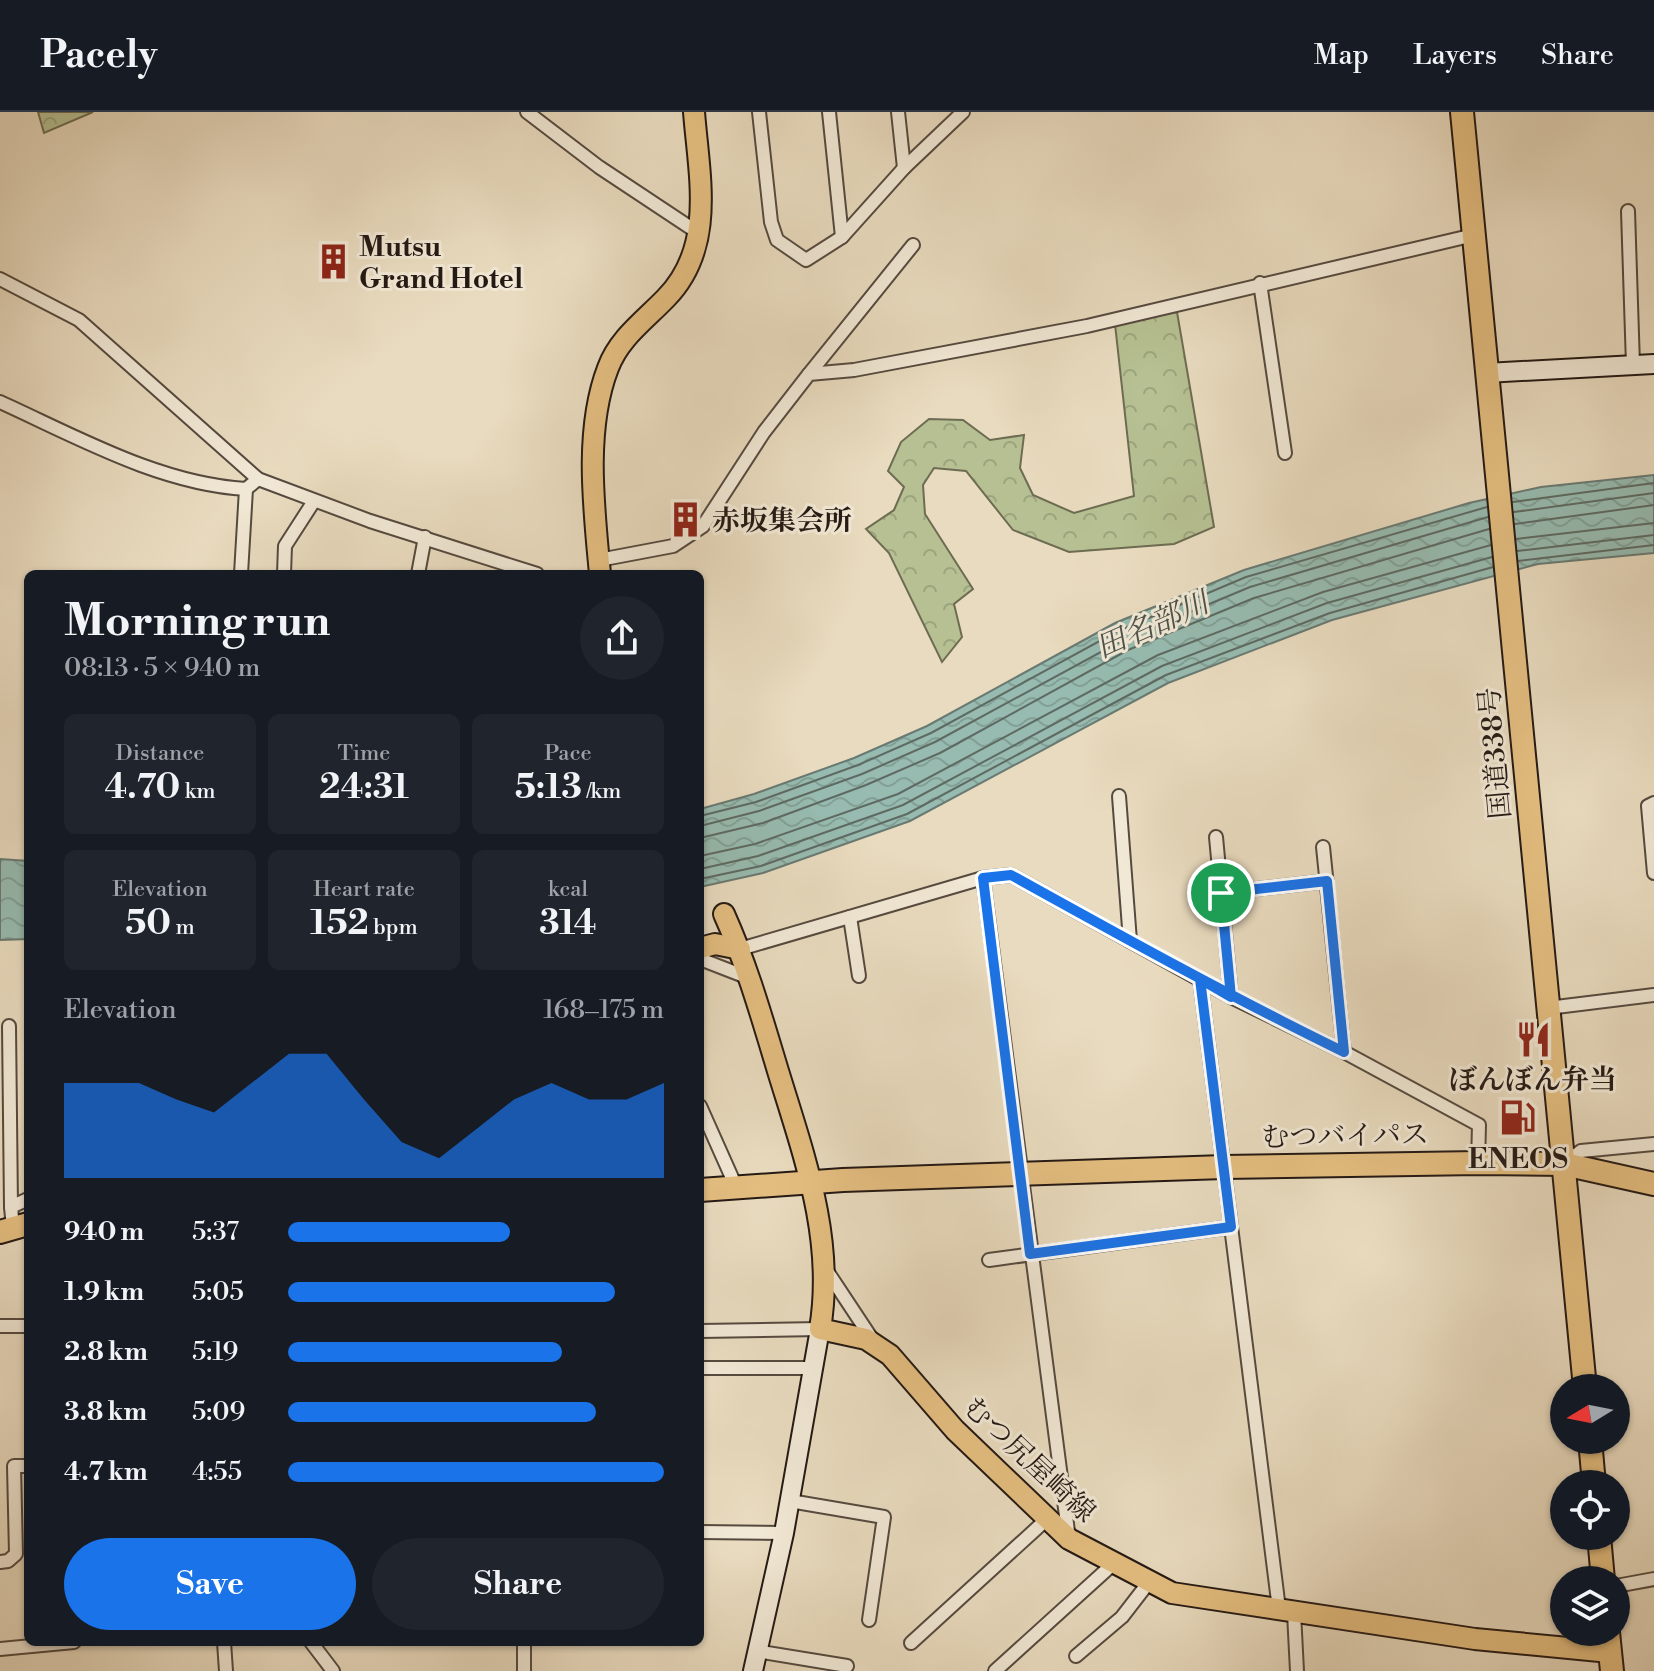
<!DOCTYPE html>
<html lang="en">
<head>
<meta charset="utf-8">
<style>
	:root { --surface:#171b24; --page:#20242c; --text:#f1f3f6; --muted:#9ea1a6; --line:#363941; --accent:#1a73e8 }
	body { margin:0; font-family:"Libre Bodoni","Noto Serif JP",serif; background:var(--page); color:var(--text); height:100vh; display:flex; flex-direction:column; font-size:30px; white-space:nowrap }
	* { box-sizing:border-box; margin:0 }
	p { font-size:26px; color:var(--muted) }
	.icon { flex:none; width:44px; height:44px; fill:none; stroke:currentColor; stroke-width:2; stroke-linecap:round; stroke-linejoin:round }
	.map { position:relative; flex:1; overflow:hidden }
	.panel { position:absolute; left:24px; top:458px; width:680px; height:1076px; display:flex; flex-direction:column; background:var(--surface); border-radius:12px; box-shadow:0 2px 6px #0004 }
	.panel>* { flex:none }
	.needle { width:52px; rotate:260deg }
	.tools { position:absolute; left:1550px; top:1262px; display:grid; gap:16px }
	.tools a { display:grid; place-items:center; width:80px; height:80px; border-radius:50%; background:var(--surface); box-shadow:0 2px 6px #0004; font-size:40px }
	.pin { position:absolute; display:grid; place-items:center; width:68px; height:68px; color:#fff; margin:-34px; border:4px solid #fff; border-radius:50%; box-shadow:0 2px 8px #0007 }
	.round { display:grid; place-items:center; flex:none; width:84px; height:84px; border-radius:42px; background:var(--page) }
	.headline { display:flex; align-items:center; justify-content:space-between; height:136px; padding:0 40px }
	h1 { font-size:44px; font-weight:800; line-height:60px }
	.stats { display:grid; grid-template-columns:repeat(3,1fr); gap:12px; height:136px; padding:8px 40px }
	.stats div { display:grid; align-content:center; border-radius:12px; background:var(--page); text-align:center }
	.stats b { font-size:34px; font-weight:800 }
	.stats small { font-size:22px; font-weight:400 }
	.stats p { font-size:22px }
	.chart { height:224px; padding:16px 40px }
	.chart p { display:flex; justify-content:space-between }
	.chart svg { width:100%; height:144px; margin-top:8px; fill:var(--accent); opacity:.7 }
	.action { display:flex; gap:16px; margin-top:auto; padding:16px 40px }
	.action a { flex:1; height:92px; border-radius:48px; background:var(--accent); color:#fff; font-size:32px; font-weight:800; line-height:92px; text-align:center }
	.action a+a { background:var(--page); color:var(--text) }
	ul { padding:0 40px; list-style:none; font-size:26px }
	li { display:grid; grid-template-columns:128px 96px 1fr; align-items:center; height:60px }
	li i { height:20px; border-radius:10px; background:var(--accent) }
	header { display:flex; align-items:center; gap:48px; box-sizing:border-box; height:112px; padding:0 40px; background:var(--surface); border-bottom:2px solid var(--line) }
	header strong { font-size:38px }
	nav { display:flex; gap:44px; margin-inline-start:auto; font-size:28px }
	.map>svg:first-child { display:block }
</style>
</head>
<body>
<header>
<strong>Pacely</strong>
<nav><a>Map</a><a>Layers</a><a>Share</a></nav>
</header>
<div class="map">
<svg width="1654" height="1559" viewBox="0 0 1654 1559">
	<defs>
		<pattern id="forest-crowns" width="20" height="18" patternUnits="userSpaceOnUse" patternTransform="scale(2)"><rect width="20" height="18" fill="#b6c092"/><path d="M2 6a3 3 0 1 1 6 0M12 15a3 3 0 1 1 6 0" fill="none" stroke="#9ca47d"/></pattern>
		<pattern id="water-waves" width="16" height="10" patternUnits="userSpaceOnUse" patternTransform="scale(2)"><rect width="16" height="10" fill="#97bbb0"/><path d="M0 5q4-4 8 0t8 0" fill="none" stroke="#82a096"/></pattern>
	</defs>
	<rect width="100%" height="100%" fill="#e9dbbf"/>
	<filter id="stains"><feTurbulence type="fractalNoise" baseFrequency=".0025" numOctaves="4"/><feColorMatrix values="0 0 0 0 .2 0 0 0 0 .09 0 0 0 0 .02 0 0 0 .5 -.17"/></filter>
	<radialGradient id="worn" r=".72"><stop offset=".6" stop-color="#630" stop-opacity="0"/><stop offset="1" stop-color="#630" stop-opacity=".3"/></radialGradient>
	<g fill="url(#forest-crowns)" stroke="#6d6c53" stroke-width="2">
		<path d="M38 0H93L44 21Z"/>
		<path d="M1177 200 1214 415 1174 432 1069 440 1013 418 966 359 934 356 923 373 925 402 973 477 954 492 962 525 942 550 889 441 866 417 894 398 904 375 888 359 901 330 929 307 963 308 990 328 1024 323 1020 356 1033 383 1074 401 1134 384 1115 212Z"/>
	</g>
	<g fill="url(#water-waves)" stroke="#697a72" stroke-width="2">
		<path d="M1654 363V441L1538 452 1332 508 1168 571 910 709 763 761 700 775V697L754 682 854 646 927 614 1115 511 1244 458 1469 391 1541 375Z"/>
		<path d="M0 747 28 749V827L0 828Z"/>
	</g>
	<g fill="none" stroke-linecap="round" stroke-linejoin="round">
		<g stroke="#5e6a62" stroke-width="2">
			<path d="M1513 390 1654 371"/>
			<path d="M1514 400 1654 381"/>
			<path d="M1515 412 1654 393"/>
			<path d="M1516 427 1654 411"/>
			<path d="M1517 439 1654 423"/>
			<path d="M1518 449 1654 433"/>
			<path d="M700 704 756 690 858 653 931 621 1118 519 1246 465 1487 395"/>
			<path d="M700 714 759 699 862 662 935 630 1123 528 1250 475 1488 405"/>
			<path d="M700 726 763 711 866 673 940 641 1128 538 1254 486 1489 417"/>
			<path d="M700 744 755 732 898 682 1158 543 1323 480 1491 433"/>
			<path d="M700 757 758 744 903 693 1162 554 1327 491 1492 445"/>
			<path d="M700 767 761 754 907 702 1166 563 1330 501 1493 455"/>
		</g>
		<defs>
			<g id="street">
				<path d="M527 0 599 55 700 122"/>
				<path d="M759 0 771 110 777 128 806 148 842 125 904 56 963 0"/>
				<path d="M829 0 842 125"/>
				<path d="M898 0 904 56"/>
				<path d="M1628 99 1633 253"/>
				<path d="M0 167 79 208 258 367 370 409 537 462"/>
				<path d="M1260 171 1285 341"/>
				<path d="M809 262 913 133"/>
				<path d="M0 290C77 325 160 372 246 377L258 367"/>
				<path d="M599 448 673 434 703 414 764 320 809 262 854 258 1087 214 1474 123"/>
				<path d="M241 462 246 377"/>
				<path d="M284 462 285 434 314 389"/>
				<path d="M418 462 425 425"/>
				<path d="M1119 684 1130 829"/>
				<path d="M1654 691 1648 694 1654 761"/>
				<path d="M1216 725 1231 885"/>
				<path d="M1323 735 1344 940"/>
				<path d="M983 766 1069 1427"/>
				<path d="M1221 781 1327 769"/>
				<path d="M850 805 859 864"/>
				<path d="M740 837 983 766 1011 763 1231 885 1344 940 1479 1013 1478 1051"/>
				<path d="M700 847 749 866"/>
				<path d="M1200 867 1279 1497"/>
				<path d="M1548 896 1654 883"/>
				<path d="M9 914 11 1095"/>
				<path d="M700 994 737 1077"/>
				<path d="M1565 1051 1581 1039 1654 1032"/>
				<path d="M13 1116 11 1095 28 1087"/>
				<path d="M989 1148 1231 1115"/>
				<path d="M825 1156 874 1230"/>
				<path d="M0 1214H28"/>
				<path d="M700 1219 820 1217"/>
				<path d="M700 1256H814"/>
				<path d="M790 1389 884 1405 869 1508"/>
				<path d="M700 1420 784 1421"/>
				<path d="M0 1450 8 1449 16 1442 14 1354H28"/>
				<path d="M1616 1474 1654 1467"/>
				<path d="M1294 1501 1297 1559"/>
				<path d="M224 1530 226 1559"/>
				<path d="M311 1530 333 1559"/>
				<path d="M524 1530V1559"/>
				<path d="M911 1531 1047 1407"/>
				<path d="M0 1537 74 1530"/>
				<path d="M756 1539 847 1554"/>
				<path d="M1076 1544 1122 1505 1149 1470"/>
				<path d="M995 1559 1113 1452"/>
			</g>
			<g id="secondary">
				<path d="M1486 261 1654 252"/>
				<path d="M753 1559 784 1421 820 1217"/>
			</g>
			<g id="primary">
				<path d="M600 462C594 397 584 318 608 256 619 226 645 208 666 186 716 135 699 64 694 0"/>
				<path d="M724 802C747 853 762 906 778 959 804 1044 835 1127 820 1217L866 1227 890 1243 955 1318 1069 1427 1172 1481 1475 1527 1610 1540"/>
				<path d="M700 836 715 832 740 837"/>
			</g>
			<g id="highway">
				<path d="M1462 0 1585 1276"/>
				<path d="M700 1078 843 1068 1224 1055 1478 1051 1564 1052 1654 1072"/>
				<path d="M0 1120 28 1112"/>
				<path d="M1590 1328 1594 1372"/>
				<path d="M1599 1424 1603 1468"/>
				<path d="M1608 1520 1612 1559"/>
			</g>
		</defs>
		<use href="#street" stroke="#554a3f" stroke-width="16"/>
		<use href="#secondary" stroke="#241914" stroke-width="22"/>
		<use href="#primary" stroke="#241914" stroke-width="24"/>
		<use href="#highway" stroke="#241914" stroke-width="26"/>
		<use href="#street" stroke="#f1e8d5" stroke-width="12"/>
		<use href="#secondary" stroke="#f1e8d5" stroke-width="18"/>
		<use href="#primary" stroke="#e4be80" stroke-width="20"/>
		<use href="#highway" stroke="#e4be80" stroke-width="22"/>
	</g>
	<g fill="none" stroke-linecap="round" stroke-linejoin="round">
		<defs>
			<path id="route" d="M1221 781 1231 885 1200 867 1231 1115 1030 1142 983 766 1011 763C1121 824 1231 885 1344 940L1327 769 1221 781"/>
		</defs>
		<use href="#route" stroke="#fff" stroke-width="16"/>
		<use href="#route" stroke="#1a73e8" stroke-width="10"/>
	</g>
	<defs>
		<symbol id="building-bare" viewBox="-9 -9 18 18"><path d="M-4-6H4V6H1V3H-1V6H-4ZM-2.5-4.3h1.7v1.8h-1.7ZM.8-4.3h1.7v1.8H.8ZM-2.5-1h1.7V.8h-1.7ZM.8-1h1.7V.8H.8Z" fill="#8f2418" stroke="#f1e8d5" stroke-width="2.5" paint-order="stroke"/></symbol>
		<symbol id="restaurant-bare" viewBox="-9 -9 18 18"><path d="M-5-6h1v4h1v-4h1v4h1v-4h1v5L-1.5 .5V6h-2V.5L-5-1ZM5-6V6H3V1.5H1.5Q1.5-4 5-6Z" fill="#8f2418" stroke="#f1e8d5" stroke-width="2.5" paint-order="stroke"/></symbol>
		<symbol id="fuel-bare" viewBox="-9 -9 18 18"><path d="M-5.5-6h7V0h2V4h1.3V-2.5L3-4.5l.8-.8L6-3V5H2.5V1h-1V6h-7ZM-4.2-4.7v3.2H.2V-4.7Z" fill="#8f2418" stroke="#f1e8d5" stroke-width="2.5" paint-order="stroke"/></symbol>
	</defs>
	<g fill-rule="evenodd">
		<use href="#building-bare" x="308" y="124" width="51" height="51"/>
		<use href="#building-bare" x="660" y="382" width="51" height="51"/>
		<use href="#restaurant-bare" x="1508" y="902" width="51" height="51"/>
		<use href="#fuel-bare" x="1492" y="980" width="51" height="51"/>
	</g>
	<g text-anchor="middle" stroke-width="6" stroke-linejoin="round" paint-order="stroke">
		<g font-size="28" font-weight="bold" fill="#241914" stroke="#f1e8d5" text-anchor="start">
			<text x="359" y="144">Mutsu<tspan x="359" dy="32">Grand Hotel</tspan></text>
			<text x="712" y="418">赤坂集会所</text>
			<text x="1533" y="977" text-anchor="middle">ぼんぼん弁当</text>
			<text x="1518" y="1056" text-anchor="middle">ENEOS</text>
		</g>
		<g font-size="28" fill="#241914" stroke="#f1e8d5">
			<text transform="translate(1494 641) rotate(-95)" y="10">国道338号</text>
			<text transform="translate(1345 1023) rotate(-1)" y="10">むつバイパス</text>
			<text transform="translate(1030 1347) rotate(43)" y="10">むつ尻屋崎線</text>
		</g>
		<g font-size="30" font-style="italic" fill="#4c524b" stroke="#f1e8d5">
			<text transform="translate(1152 513) rotate(-24)" y="10">田名部川</text>
		</g>
	</g>
	<rect width="100%" height="100%" filter="url(#stains)"/>
	<rect width="100%" height="100%" fill="url(#worn)"/>
</svg>
<div class="tools">
<a><svg class="needle" viewBox="-14 -14 28 28"><path d="M0-13l5 13h-10z" fill="#e53935"/><path d="M0 13l5-13h-10z" fill="#9ea1a6"/></svg></a>
<a><svg class="icon" aria-label="locate" viewBox="0 0 24 24"><circle cx="12" cy="12" r="6"/><path d="M12 2v4M12 18v4M2 12h4M18 12h4"/></svg></a>
<a><svg class="icon" aria-label="layers" viewBox="0 0 24 24"><path d="M12 4l9 5-9 5-9-5zM3 14l9 5 9-5"/></svg></a>
</div>
<div class="pin" style="left:1221px;top:781px;background:#1e9e55"><svg class="icon" aria-label="arrive" viewBox="0 0 24 24"><path d="M6 21V4h12l-3 4 3 4H6"/></svg></div>
<section class="panel">
<div class="headline"><div><h1>Morning run</h1><p>08:13 · 5 × 940 m</p></div><a class="round"><svg class="icon" aria-label="share" viewBox="0 0 24 24"><path d="M12 15V3M7 8l5-5 5 5M5 13v7h14v-7"/></svg></a></div>
<div class="stats">
<div><p>Distance</p><b>4.70<small> km</small></b></div>
<div><p>Time</p><b>24:31</b></div>
<div><p>Pace</p><b>5:13<small> /km</small></b></div>
</div>
<div class="stats">
<div><p>Elevation</p><b>50<small> m</small></b></div>
<div><p>Heart rate</p><b>152<small> bpm</small></b></div>
<div><p>kcal</p><b>314</b></div>
</div>
<div class="chart"><p><span>Elevation</span>168–175 m</p>
<svg viewBox="0 0 160 44" preserveAspectRatio="none"><path d="M0 44V15L10 15L20 15L30 20L40 24L50 15L60 6L70 6L80 20L90 33L100 38L110 29L120 20L130 15L140 20L150 20L160 15V44z"/></svg>
</div>
<ul>
<li><b>940 m</b>5:37<i style="width:59%"></i></li>
<li><b>1.9 km</b>5:05<i style="width:87%"></i></li>
<li><b>2.8 km</b>5:19<i style="width:73%"></i></li>
<li><b>3.8 km</b>5:09<i style="width:82%"></i></li>
<li><b>4.7 km</b>4:55<i style="width:100%"></i></li>
</ul>
<div class="action"><a>Save</a><a>Share</a></div>
</section>
</div>
</body>
</html>
